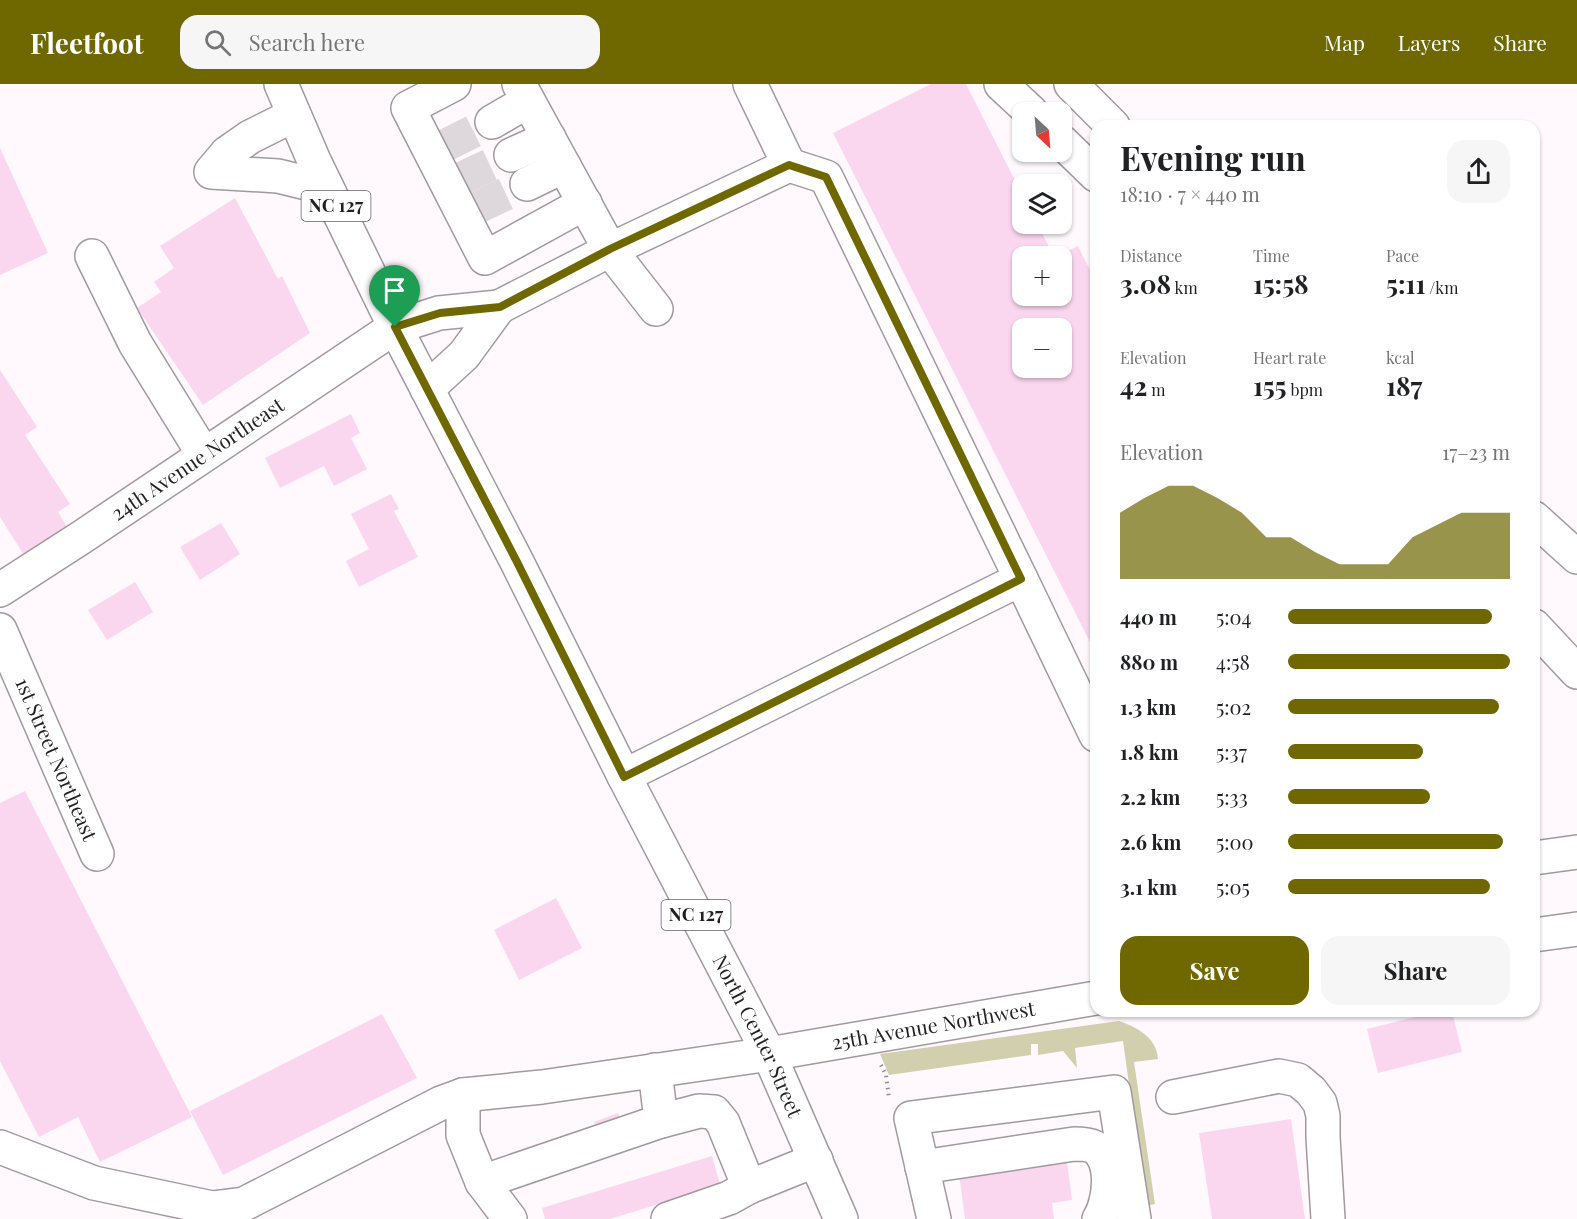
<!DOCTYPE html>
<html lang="en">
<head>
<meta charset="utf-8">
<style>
	:root { --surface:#fff; --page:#f6f6f6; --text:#202124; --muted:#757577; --accent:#6f6800 }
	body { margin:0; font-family:"Playfair Display",serif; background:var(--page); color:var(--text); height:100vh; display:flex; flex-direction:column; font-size:22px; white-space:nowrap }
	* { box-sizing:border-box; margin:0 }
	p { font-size:20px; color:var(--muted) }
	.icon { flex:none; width:33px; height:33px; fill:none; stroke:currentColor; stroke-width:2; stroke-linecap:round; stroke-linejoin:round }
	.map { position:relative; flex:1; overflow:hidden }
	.drawer { position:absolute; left:1090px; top:36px; width:450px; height:897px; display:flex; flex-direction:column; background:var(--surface); border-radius:18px; box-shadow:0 2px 4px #0004 }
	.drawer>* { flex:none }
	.needle { width:39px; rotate:154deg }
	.tools { position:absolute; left:1012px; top:18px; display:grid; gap:12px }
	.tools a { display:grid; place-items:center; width:60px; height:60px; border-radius:12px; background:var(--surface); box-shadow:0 2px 4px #0004; font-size:30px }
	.pin { position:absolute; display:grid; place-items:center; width:51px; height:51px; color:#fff; margin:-62px -26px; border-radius:50% 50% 50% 0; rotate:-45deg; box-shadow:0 0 6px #0007 }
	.pin .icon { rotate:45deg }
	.round { display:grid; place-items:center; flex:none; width:63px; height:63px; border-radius:18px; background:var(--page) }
	.headline { display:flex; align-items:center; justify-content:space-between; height:102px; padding:0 30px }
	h1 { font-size:33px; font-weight:700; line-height:45px }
	.figures { display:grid; grid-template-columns:repeat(3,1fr); gap:9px; height:102px; padding:6px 30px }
	.figures div { display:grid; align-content:center }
	.figures b { font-size:26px; font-weight:700 }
	.figures small { font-size:16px; font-weight:400 }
	.figures p { font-size:16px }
	.chart { height:168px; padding:12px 30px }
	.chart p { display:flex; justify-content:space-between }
	.chart svg { width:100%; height:108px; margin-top:6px; fill:var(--accent); opacity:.7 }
	.button { display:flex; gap:12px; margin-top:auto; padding:12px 30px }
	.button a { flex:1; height:69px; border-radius:18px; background:var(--accent); color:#fff; font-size:24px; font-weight:700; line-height:69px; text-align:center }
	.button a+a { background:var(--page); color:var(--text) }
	ul { padding:0 30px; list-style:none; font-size:20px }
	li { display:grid; grid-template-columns:96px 72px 1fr; align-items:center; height:45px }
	li i { height:15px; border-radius:8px; background:var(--accent) }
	header { display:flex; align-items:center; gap:36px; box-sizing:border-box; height:84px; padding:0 30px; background:var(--accent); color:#fff }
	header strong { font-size:28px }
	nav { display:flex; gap:33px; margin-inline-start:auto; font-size:21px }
	.search { width:420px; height:54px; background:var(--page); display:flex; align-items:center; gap:15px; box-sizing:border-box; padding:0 21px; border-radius:18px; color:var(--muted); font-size:22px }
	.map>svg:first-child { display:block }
</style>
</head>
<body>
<header>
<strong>Fleetfoot</strong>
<div class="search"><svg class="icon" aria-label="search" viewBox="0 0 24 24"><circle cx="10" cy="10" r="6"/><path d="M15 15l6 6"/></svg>Search here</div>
<nav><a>Map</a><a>Layers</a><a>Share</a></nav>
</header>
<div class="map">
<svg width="1577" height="1135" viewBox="0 0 1577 1135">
	<rect width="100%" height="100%" fill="#fff9fd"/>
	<path fill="#d1cfae" d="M1119 937C1137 943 1157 954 1158 975L1134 978 1155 1120 1146 1122 1123 957 1075 964 1077 984 1063 967 1038 971V960H1031V971L889 991 880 970Z"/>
	<g fill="#fad7ee" fill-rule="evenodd">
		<path d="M931 0H966L1023 112V140H1037L1054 172H1023V212H1062V172H1058L1078 162 1096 198V570L833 49ZM1023 244H1062V284H1023Z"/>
		<path d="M0 64 48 169 0 191Z"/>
		<path d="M235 114 278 195 282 192 310 249 203 321 137 224 161 208 154 198 174 184 160 162Z"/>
		<path d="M0 286 37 343 25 351 70 420 58 428 67 443 24 471 0 433Z"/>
		<path d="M351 330 360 349 351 354 367 385 334 402 324 382 280 404 265 374Z"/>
		<path d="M391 410 399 425 394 427 418 473 359 503 346 477 369 465 351 430Z"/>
		<path d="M221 439 240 470 200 496 180 463Z"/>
		<path d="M135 498 153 528 107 556 88 526Z"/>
		<path d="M25 707 192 1033 100 1078 78 1033 39 1053 0 977V719Z"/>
		<path d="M556 814 582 864 519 896 494 846Z"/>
		<path d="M1439 927H1452L1462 968 1378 989 1367 945Z"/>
		<path d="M382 930 417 994 223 1091 190 1027Z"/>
		<path d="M618 1029 627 1055 602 1062 594 1038Z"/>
		<path d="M1291 1035 1305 1135H1212L1199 1049Z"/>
		<path d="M1054 1068 1056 1080 1067 1078 1072 1116 1052 1119 1054 1135H965L959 1090Z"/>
		<path d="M712 1072 720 1101 610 1135H545L542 1124Z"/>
	</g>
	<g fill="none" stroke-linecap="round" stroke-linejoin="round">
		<g stroke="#ded8dc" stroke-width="33" stroke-dasharray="33 16" stroke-linecap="butt">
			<path d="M444 62 492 38"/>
			<path d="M460 95 511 71"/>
			<path d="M476 124 527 100"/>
		</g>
		<defs>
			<g id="minor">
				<path d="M454 0 408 24 485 174 585 119"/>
				<path d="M1001 0 1031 28"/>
				<path d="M1071 0 1113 42"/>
				<path d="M294 31 250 53 227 69 211 88 278 92 327 104"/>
				<path d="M492 38 528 17"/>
				<path d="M1062 58 1096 91"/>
				<path d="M511 71 549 54"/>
				<path d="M789 81 826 93 1021 495"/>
				<path d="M527 100 564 82"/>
				<path d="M92 172 135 259 204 371"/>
				<path d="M499 223 610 166 519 0"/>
				<path d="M656 225 610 166 789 81 750 0"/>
				<path d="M1534 434 1577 473"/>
				<path id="s1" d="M0 506 82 453 395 243 439 229 499 223 464 271 427 305"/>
				<path d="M1534 542 1577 588"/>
				<path id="s2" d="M0 546 97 770"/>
				<path d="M624 692 1021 495 1096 651"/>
				<path d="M1534 774 1577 768"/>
				<path d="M1534 851 1577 845"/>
				<path d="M655 986 661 1037 699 1027 714 1028 723 1039 749 1103"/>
				<path d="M463 1011V1051L482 1098 510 1135"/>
				<path d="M1173 1013 1279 992 1298 996 1311 1007 1320 1019 1323 1032V1053L1328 1135"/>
				<path id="s3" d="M0 1063 94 1099 212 1124 244 1120 441 1019 463 1011 542 1003 769 970 1096 914"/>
				<path d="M922 1083 1074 1060C1080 1060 1088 1060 1094 1063 1115 1075 1110 1118 1099 1135"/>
				<path d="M482 1098 661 1037"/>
				<path d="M668 1135 729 1114 749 1103 816 1076"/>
				<path d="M934 1135 911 1034 1114 1008 1134 1135"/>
			</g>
			<g id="major">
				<path id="s4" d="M281 0 315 79 395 243 516 476 624 692 769 970 841 1135"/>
			</g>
		</defs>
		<use href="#minor" stroke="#a1999e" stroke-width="36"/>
		<use href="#major" stroke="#a1999e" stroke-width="36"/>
		<path stroke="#928d90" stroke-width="4" stroke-dasharray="1.5 4.5" stroke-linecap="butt" d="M881 981 886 991 889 1014"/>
		<use href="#minor" stroke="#fff" stroke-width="33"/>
		<use href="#major" stroke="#fff" stroke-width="33"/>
	</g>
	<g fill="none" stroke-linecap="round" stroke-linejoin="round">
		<defs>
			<path id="route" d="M789 81 826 93 1021 495 624 693 516 476 395 243 440 229 500 223 610 165Z"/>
		</defs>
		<use href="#route" stroke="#fff" stroke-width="12"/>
		<use href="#route" stroke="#6f6800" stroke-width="8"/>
	</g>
	<g text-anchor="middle" stroke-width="5" stroke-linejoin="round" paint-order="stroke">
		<g fill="#fff" stroke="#646264" stroke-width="1.5">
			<rect x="301.5" y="107" width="69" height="30" rx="4.5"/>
			<rect x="661.5" y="816" width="69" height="30" rx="4.5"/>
		</g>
		<g font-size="18" font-weight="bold" fill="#221f21">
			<text x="336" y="128">NC 127</text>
			<text x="696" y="837">NC 127</text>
		</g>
		<g font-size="20" fill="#221f21" stroke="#fff">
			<text dy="7" stroke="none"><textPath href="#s1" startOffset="237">24th Avenue Northeast</textPath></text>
			<text dy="7" stroke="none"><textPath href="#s2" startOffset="141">1st Street Northeast</textPath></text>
			<text dy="7" stroke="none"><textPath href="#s3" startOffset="974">25th Avenue Northwest</textPath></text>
			<text dy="7" stroke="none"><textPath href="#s4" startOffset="1065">North Center Street</textPath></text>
		</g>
	</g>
</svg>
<div class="tools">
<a><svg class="needle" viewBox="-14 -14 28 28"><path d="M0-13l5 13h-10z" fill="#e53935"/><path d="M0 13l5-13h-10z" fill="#757577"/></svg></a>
<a><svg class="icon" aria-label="layers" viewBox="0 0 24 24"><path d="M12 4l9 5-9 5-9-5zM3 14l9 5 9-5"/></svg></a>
<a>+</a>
<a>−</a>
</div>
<div class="pin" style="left:395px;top:243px;background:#1e9e55"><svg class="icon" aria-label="arrive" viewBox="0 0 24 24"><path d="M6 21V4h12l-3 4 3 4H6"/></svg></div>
<section class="drawer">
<div class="headline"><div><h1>Evening run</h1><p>18:10 · 7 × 440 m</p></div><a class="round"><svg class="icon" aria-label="share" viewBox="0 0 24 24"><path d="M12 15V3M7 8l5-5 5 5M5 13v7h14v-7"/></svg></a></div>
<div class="figures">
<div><p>Distance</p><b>3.08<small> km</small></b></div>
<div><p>Time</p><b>15:58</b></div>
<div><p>Pace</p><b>5:11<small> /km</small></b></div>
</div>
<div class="figures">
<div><p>Elevation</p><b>42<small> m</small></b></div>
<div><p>Heart rate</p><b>155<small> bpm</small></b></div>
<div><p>kcal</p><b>187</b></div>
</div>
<div class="chart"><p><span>Elevation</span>17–23 m</p>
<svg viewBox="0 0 160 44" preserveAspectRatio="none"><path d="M0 44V17L10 11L20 6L30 6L40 11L50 17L60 27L70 27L80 33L90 38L100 38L110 38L120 27L130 22L140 17L150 17L160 17V44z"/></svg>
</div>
<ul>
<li><b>440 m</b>5:04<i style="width:92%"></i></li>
<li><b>880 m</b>4:58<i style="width:100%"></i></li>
<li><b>1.3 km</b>5:02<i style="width:95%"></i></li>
<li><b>1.8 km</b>5:37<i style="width:61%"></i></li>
<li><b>2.2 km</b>5:33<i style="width:64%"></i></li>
<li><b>2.6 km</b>5:00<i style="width:97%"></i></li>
<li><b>3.1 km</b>5:05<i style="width:91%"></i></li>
</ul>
<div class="button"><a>Save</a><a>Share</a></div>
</section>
</div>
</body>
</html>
